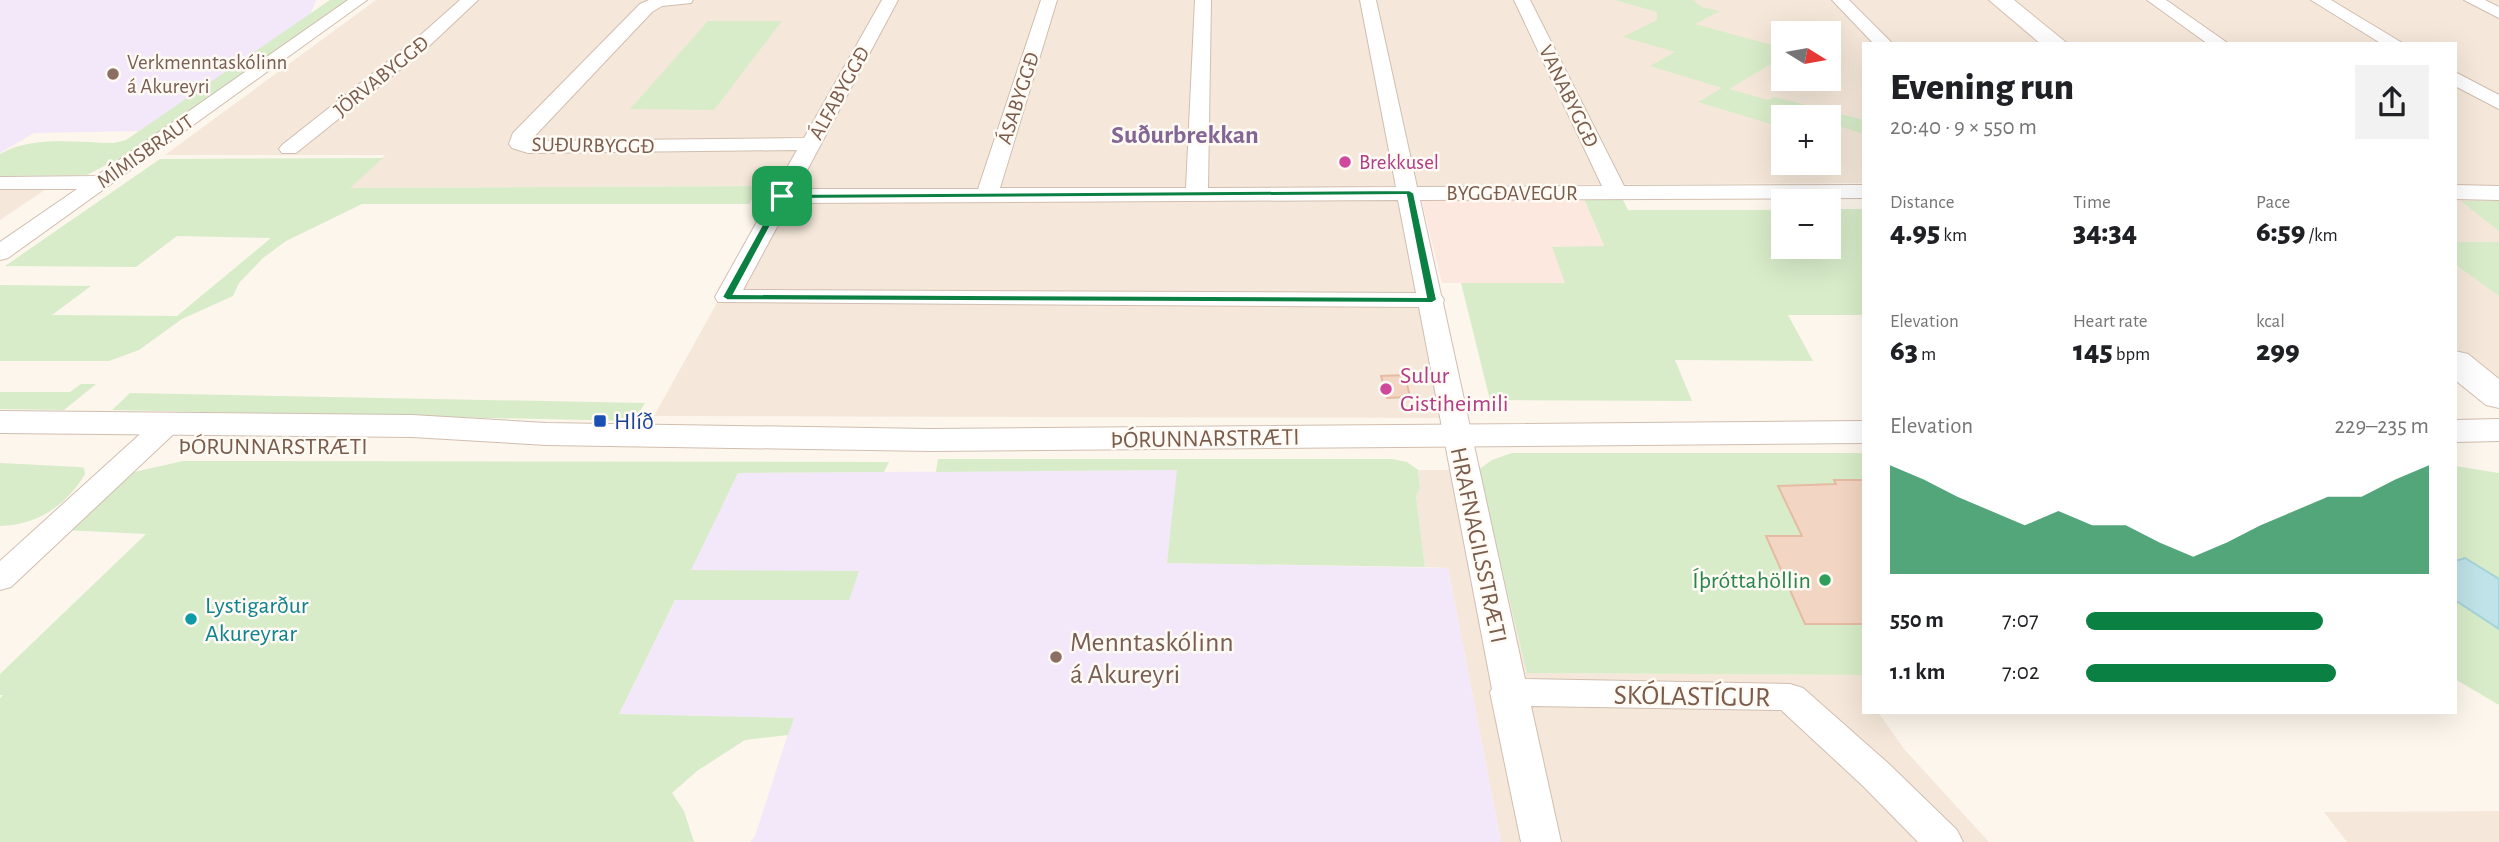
<!DOCTYPE html>
<html lang="en">
<head>
<meta charset="utf-8">
<style>
	:root { --surface:#fff; --page:#f2f2f2; --text:#202124; --muted:#757577; --accent:#0b8043 }
	body { margin:0; font-family:"Alegreya Sans",sans-serif; background:var(--page); color:var(--text); height:100vh; display:flex; flex-direction:column; font-size:26px; white-space:nowrap }
	* { box-sizing:border-box; margin:0 }
	p { font-size:23px; color:var(--muted) }
	.icon { flex:none; width:38px; height:38px; fill:none; stroke:currentColor; stroke-width:2; stroke-linecap:round; stroke-linejoin:round }
	.map { position:relative; flex:1; overflow:hidden }
	.details { position:absolute; left:1862px; top:42px; width:595px; height:672px; display:flex; flex-direction:column; background:var(--surface); border-radius:0px; box-shadow:0 7px 28px #0002 }
	.details>* { flex:none }
	.needle { width:46px; rotate:101deg }
	.controls { position:absolute; left:1771px; top:21px; display:grid; gap:14px }
	.controls a { display:grid; place-items:center; width:70px; height:70px; border-radius:0px; background:var(--surface); box-shadow:0 7px 28px #0002; font-size:35px }
	.pin { position:absolute; display:grid; place-items:center; width:60px; height:60px; color:#fff; margin:-30px; border-radius:14px; box-shadow:0 4px 10px #0006 }
	.round { display:grid; place-items:center; flex:none; width:74px; height:74px; border-radius:0px; background:var(--page) }
	.head { display:flex; align-items:center; justify-content:space-between; height:119px; padding:0 28px }
	h1 { font-size:38px; font-weight:800; line-height:52px }
	.stats { display:grid; grid-template-columns:repeat(3,1fr); gap:10px; height:119px; padding:7px 28px }
	.stats div { display:grid; align-content:center }
	.stats b { font-size:30px; font-weight:800 }
	.stats small { font-size:19px; font-weight:400 }
	.stats p { font-size:19px }
	.chart { height:196px; padding:14px 28px }
	.chart p { display:flex; justify-content:space-between }
	.chart svg { width:100%; height:126px; margin-top:7px; fill:var(--accent); opacity:.7 }
	ul { padding:0 28px; list-style:none; font-size:23px }
	li { display:grid; grid-template-columns:112px 84px 1fr; align-items:center; height:52px }
	li i { height:18px; border-radius:9px; background:var(--accent) }
	.map>svg:first-child { display:block }
</style>
</head>
<body>
<div class="map">
<svg width="2499" height="842" viewBox="0 0 2499 842">
	<rect width="100%" height="100%" fill="#fdf6ec"/>
	<g fill="#f5e8da" fill-rule="evenodd">
		<path d="M376 0H2499V381L2455 348V44H1864V183L1400 186 1447 418 654 416 782 186 349 188 385 155H165ZM1783 33H1829V79H1783ZM1783 117H1829V163H1783Z"/>
		<path d="M0 181H58L0 220Z"/>
		<path d="M1418 470H1478L1527 673 1862 675 1864 712H1878L1904 749 1989 842H1501L1448 568 1425 567 1416 496 1420 488Z"/>
		<path d="M2499 811V842H2347L2324 812Z"/>
	</g>
	<path fill="#fde8e0" d="M1421 198 1584 199 1604 247 1565 283H1442Z"/>
	<g fill="#f3e8fa">
		<path d="M0 0H316L309 18 143 131 34 133 0 153Z"/>
		<path d="M1178 470 1167 563 1448 568 1501 842H750L755 836 793 718 619 714 738 473Z"/>
	</g>
	<g fill="#d8ecc9">
		<path d="M330 0H347L135 150 87 175 0 176V154C33 135 78 143 114 143L126 140Z"/>
		<path d="M1615 0H1693L1702 7 1720 11 1695 24 1783 48V57L1729 89 1768 100 1775 97 1864 120V134L1829 123V117C1821 117 1796 113 1793 113 1785 115 1781 121 1774 125L1698 102 1722 88 1650 66 1675 52 1623 37 1657 20V12Z"/>
		<path d="M708 21H782L714 110 630 109Z"/>
		<path d="M383 158 350 188 761 186 749 204H362L286 241 263 258 239 283 233 296 182 319 139 350 109 361H0V285L91 286 52 315 177 316 271 238 177 236 136 267 5 266 160 159Z"/>
		<path d="M1622 198 1628 210H1783V247H1829V209H1864V315H1788L1813 361 1675 360 1692 401 1490 400 1461 283H1565L1552 247 1604 246 1584 199Z"/>
		<path d="M2461 201H2499V231Z"/>
		<path d="M2455 242H2499V296L2455 264Z"/>
		<path d="M81 384H96L64 410 0 409V392H70Z"/>
		<path d="M130 393 645 403 634 421 112 410Z"/>
		<path d="M1512 453H1864V675L1527 673 1478 470 1492 460Z"/>
		<path d="M938 459H1392L1407 462 1418 470 1420 488 1416 496 1425 567 1167 563 1177 470 936 472Z"/>
		<path d="M183 461 889 462 884 472 738 473 691 570 859 571 849 600H675L619 714 794 718 788 735 745 740 697 771 672 793 684 811 694 842H0V698L3 695H0V674L146 534 64 530 125 474Z"/>
		<path d="M0 463 79 467 84 468 85 474C66 506 37 525 0 526Z"/>
		<path d="M2455 466 2499 473V705L2455 679Z"/>
	</g>
	<path fill="#bfe3e8" stroke="#a5d3da" stroke-width="2" d="M2465 558 2499 579V629L2455 600V561Z"/>
	<g fill="#f3d5c3" stroke="#e6bba3" stroke-width="2">
		<path d="M1405 375 1410 397 1387 398 1381 376Z"/>
		<path d="M1834 480H1864V624H1805L1766 536H1802L1778 486 1836 484Z"/>
	</g>
	<g fill="none" stroke-linecap="round" stroke-linejoin="round">
		<defs>
			<g id="minor">
				<path d="M348 0H367L8 258 0 260V242L77 189H0V177L96 176Z"/>
				<path d="M460 0H478L427 48 296 153H282L279 149 282 145 415 40Z"/>
				<path d="M649 0H693L691 3 662 6 652 12 530 141 804 138 882 0H898L797 189H978L1041 0H1057L1000 188H1186L1195 0H1211L1208 188 1396 187 1360 0H1376L1417 187 1602 186 1514 0H1530L1624 186 1864 185V198L1420 200 1441 295 1444 300 1443 303 1525 679 1790 684 1803 688 1889 764 1957 830 1963 842H1918L1863 786 1781 710 1531 706 1561 842H1521L1490 692 1492 689 1419 307 718 302 715 297 797 150 528 153 512 148 509 144 513 133 640 4ZM1398 200 1416 293 743 290 790 203Z"/>
				<path d="M1832 0H1849L1893 44H1874Z"/>
				<path d="M2147 0H2166L2229 44H2208Z"/>
				<path d="M2311 0H2331L2404 44H2382Z"/>
				<path d="M2464 0H2485L2499 7V18Z"/>
				<path d="M2455 72 2499 95V109L2455 86Z"/>
				<path d="M2455 185 2499 186V200L2455 199Z"/>
				<path d="M170 414 180 416 184 422 180 428 11 587 0 590V561L160 416Z"/>
			</g>
			<g id="tertiary">
				<path d="M0 411 412 415 546 423 931 429 1864 421V443L931 451 546 445 412 437 0 433Z"/>
				<path d="M2499 419V441L2455 442V420Z"/>
			</g>
			<g id="secondary">
				<path d="M1989 0H2014L2068 44H2041Z"/>
				<path d="M2455 351 2468 354 2499 379V408L2486 405 2455 380Z"/>
			</g>
		</defs>
		<use href="#minor" stroke="#d1beb0" stroke-width="2"/>
		<use href="#tertiary" stroke="#d1beb0" stroke-width="2"/>
		<use href="#secondary" stroke="#d6c0b0" stroke-width="2"/>
		<use href="#minor" fill="#fff" fill-rule="evenodd"/>
		<use href="#tertiary" fill="#fff" fill-rule="evenodd"/>
		<use href="#secondary" fill="#fff" fill-rule="evenodd"/>
	</g>
	<path fill="#0b8043" stroke="#fff" stroke-width="2" fill-rule="evenodd" d="M1409 190 1414 193 1437 300 1432 303 727 300 722 297 778 196 782 194ZM1406 195 1426 297 734 294 785 199Z"/>
	<g fill="#8d6e63" stroke="#fffaf3" stroke-width="2.5">
		<circle cx="113" cy="74" r="7"/>
		<circle cx="1056" cy="657" r="7"/>
	</g>
	<g fill="#d1479c" stroke="#fffaf3" stroke-width="2.5">
		<circle cx="1345" cy="162" r="7"/>
		<circle cx="1386" cy="389" r="7"/>
	</g>
	<rect fill="#1a4fb4" stroke="#fffaf3" stroke-width="2.5" x="593" y="414" width="14" height="14" rx="3.5"/>
	<circle fill="#2e9e5b" stroke="#fffaf3" stroke-width="2.5" cx="1825" cy="580" r="7"/>
	<circle fill="#0f9aa8" stroke="#fffaf3" stroke-width="2.5" cx="191" cy="619" r="7"/>
	<g text-anchor="middle" stroke-width="5" stroke-linejoin="round" paint-order="stroke">
		<g font-size="21" fill="#785e54" stroke="#fffaf3" text-anchor="start">
			<text x="127" y="69">Verkmenntaskólinn<tspan x="127" dy="24">á Akureyri</tspan></text>
		</g>
		<g font-size="21" fill="#7a5c4d" stroke="#fffaf3">
			<text transform="translate(381 76) rotate(-39)" y="7">JÖRVABYGGÐ</text>
			<text transform="translate(839 93) rotate(-61)" y="7">ÁLFABYGGÐ</text>
			<text transform="translate(1569 96) rotate(64)" y="7">VANABYGGÐ</text>
			<text transform="translate(1018 98) rotate(-72)" y="7">ÁSABYGGÐ</text>
			<text transform="translate(593 145) rotate(1)" y="7">SUÐURBYGGÐ</text>
			<text transform="translate(145 151) rotate(-35)" y="7">MÍMISBRAUT</text>
			<text x="1512" y="200">BYGGÐAVEGUR</text>
		</g>
		<g font-size="21" fill="#b23c85" stroke="#fffaf3" text-anchor="start">
			<text x="1359" y="169">Brekkusel</text>
		</g>
		<g font-size="24" fill="#b23c85" stroke="#fffaf3" text-anchor="start">
			<text x="1400" y="383">Sulur<tspan x="1400" dy="28">Gistiheimili</tspan></text>
		</g>
		<g font-size="24" fill="#164399" stroke="#fffaf3" text-anchor="start">
			<text x="614" y="429">Hlíð</text>
		</g>
		<g font-size="24" fill="#7a5c4d" stroke="#fffaf3">
			<text transform="translate(1205 438) rotate(-1)" y="8">ÞÓRUNNARSTRÆTI</text>
			<text x="273" y="454">ÞÓRUNNARSTRÆTI</text>
			<text transform="translate(1479 545) rotate(78)" y="8">HRAFNAGILSSTRÆTI</text>
		</g>
		<g font-size="24" fill="#27864d" stroke="#fffaf3" text-anchor="end">
			<text x="1811" y="588">Íþróttahöllin</text>
		</g>
		<g font-size="24" fill="#0d838f" stroke="#fffaf3" text-anchor="start">
			<text x="205" y="613">Lystigarður<tspan x="205" dy="28">Akureyrar</tspan></text>
		</g>
		<g font-size="26" font-weight="bold" fill="#846695" stroke="#fffaf3">
			<text x="1185" y="143">Suðurbrekkan</text>
		</g>
		<g font-size="28" fill="#785e54" stroke="#fffaf3" text-anchor="start">
			<text x="1070" y="651">Menntaskólinn<tspan x="1070" dy="32">á Akureyri</tspan></text>
		</g>
		<g font-size="28" fill="#7a5c4d" stroke="#fffaf3">
			<text transform="translate(1692 695) rotate(1)" y="10">SKÓLASTÍGUR</text>
		</g>
	</g>
</svg>
<div class="controls">
<a><svg class="needle" viewBox="-14 -14 28 28"><path d="M0-13l5 13h-10z" fill="#e53935"/><path d="M0 13l5-13h-10z" fill="#757577"/></svg></a>
<a>+</a>
<a>−</a>
</div>
<div class="pin" style="left:782px;top:196px;background:#1e9e55"><svg class="icon" aria-label="arrive" viewBox="0 0 24 24"><path d="M6 21V4h12l-3 4 3 4H6"/></svg></div>
<section class="details">
<div class="head"><div><h1>Evening run</h1><p>20:40 · 9 × 550 m</p></div><a class="round"><svg class="icon" aria-label="share" viewBox="0 0 24 24"><path d="M12 15V3M7 8l5-5 5 5M5 13v7h14v-7"/></svg></a></div>
<div class="stats">
<div><p>Distance</p><b>4.95<small> km</small></b></div>
<div><p>Time</p><b>34:34</b></div>
<div><p>Pace</p><b>6:59<small> /km</small></b></div>
</div>
<div class="stats">
<div><p>Elevation</p><b>63<small> m</small></b></div>
<div><p>Heart rate</p><b>145<small> bpm</small></b></div>
<div><p>kcal</p><b>299</b></div>
</div>
<div class="chart"><p><span>Elevation</span>229–235 m</p>
<svg viewBox="0 0 160 44" preserveAspectRatio="none"><path d="M0 44V6L10 11L20 17L30 22L40 27L50 22L60 27L70 27L80 33L90 38L100 33L110 27L120 22L130 17L140 17L150 11L160 6V44z"/></svg>
</div>
<ul>
<li><b>550 m</b>7:07<i style="width:69%"></i></li>
<li><b>1.1 km</b>7:02<i style="width:73%"></i></li>
</ul>
</section>
</div>
</body>
</html>
